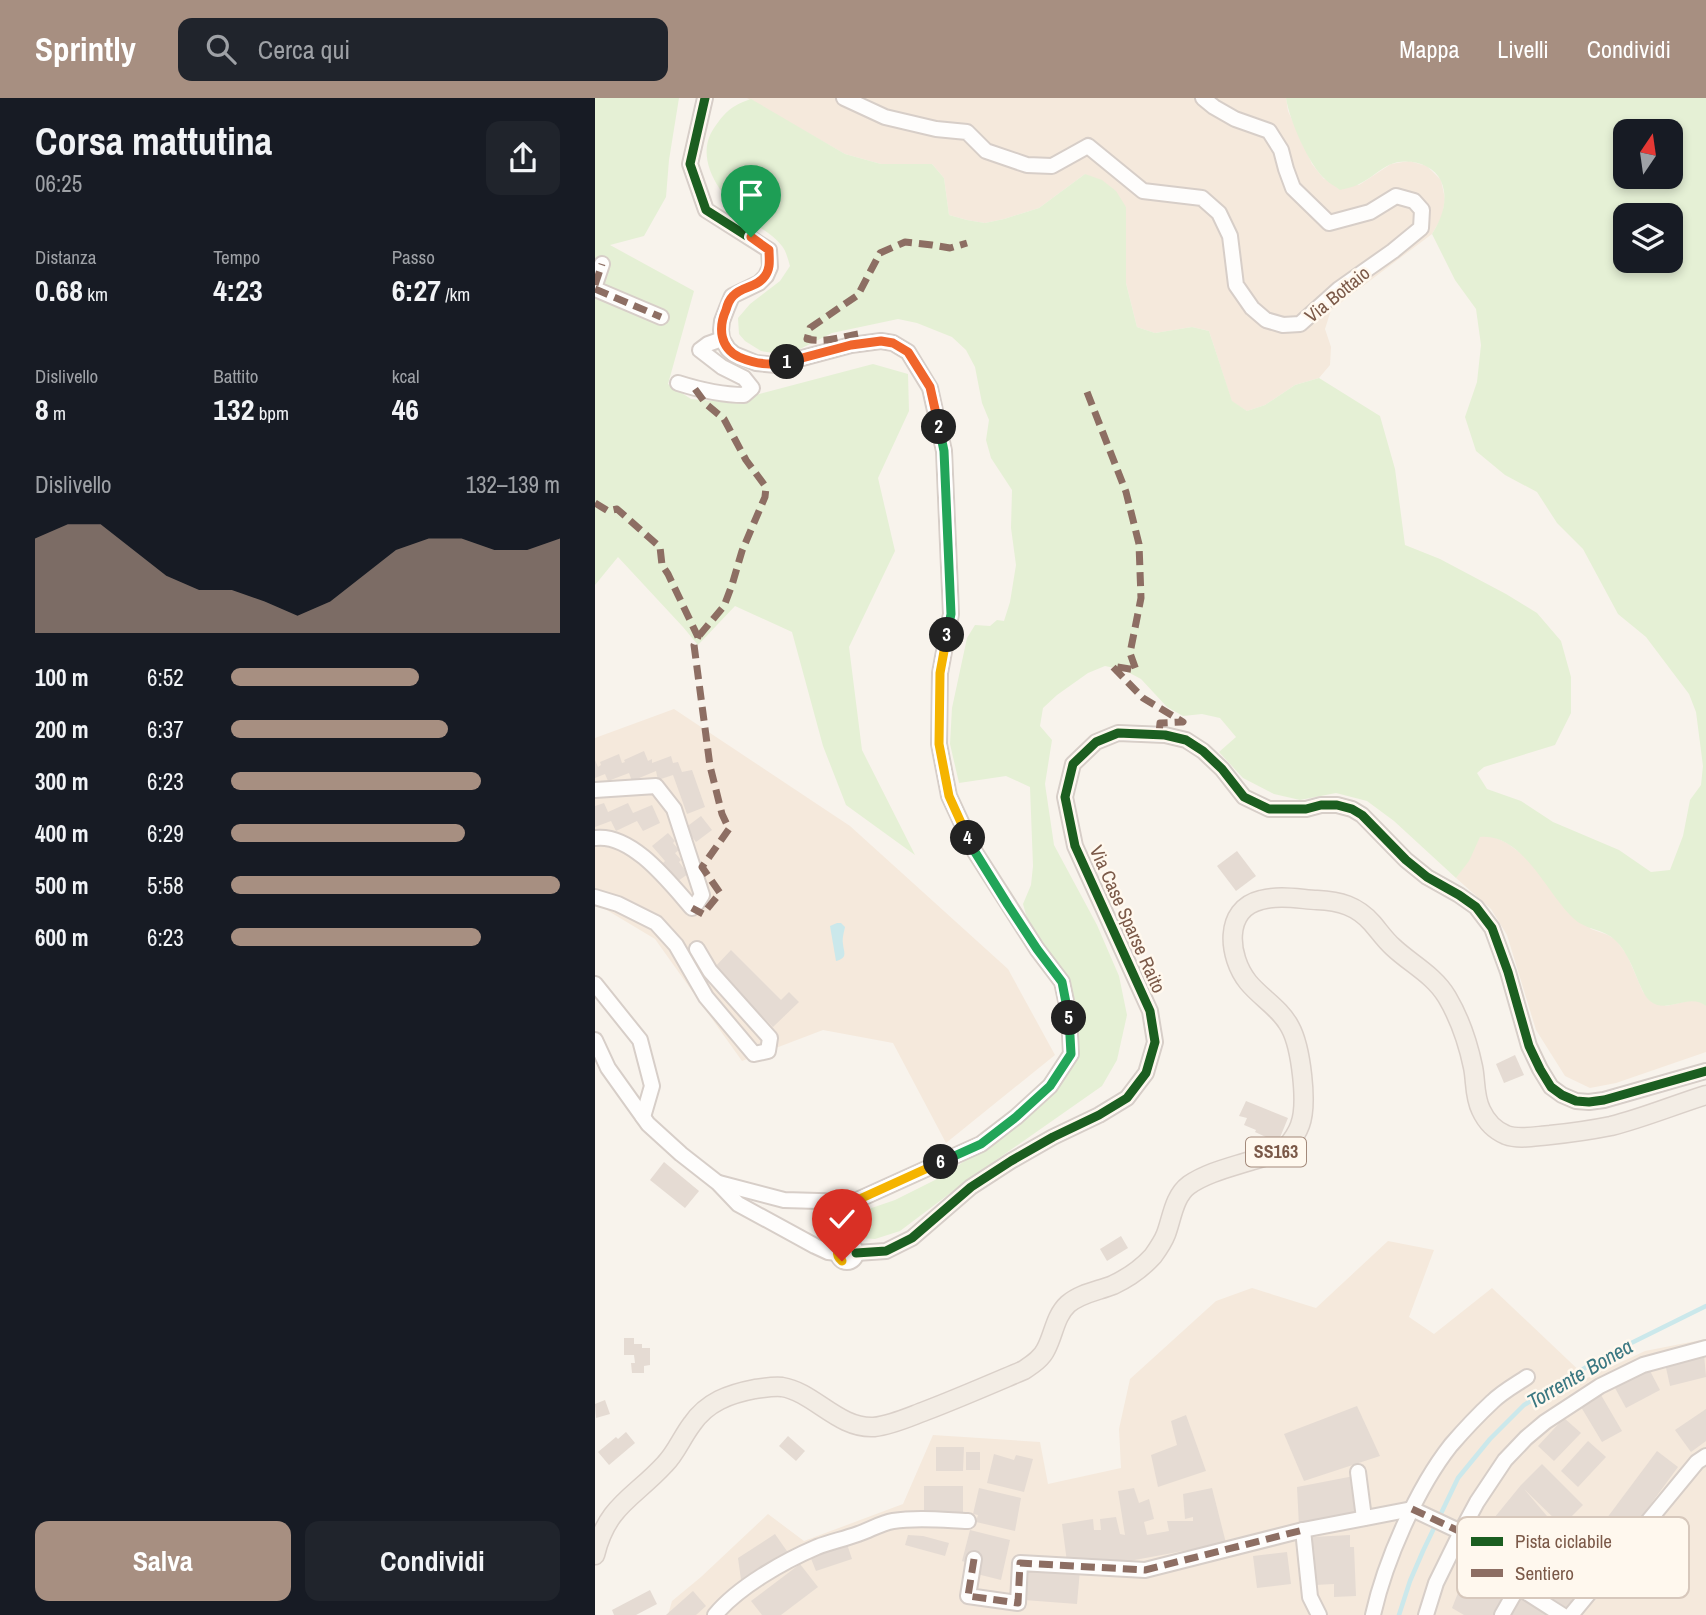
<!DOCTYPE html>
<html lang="it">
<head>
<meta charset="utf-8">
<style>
	:root { --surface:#171b24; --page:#20242c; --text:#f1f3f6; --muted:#9ea1a6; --accent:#a78f81 }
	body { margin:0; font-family:"Archivo Narrow",sans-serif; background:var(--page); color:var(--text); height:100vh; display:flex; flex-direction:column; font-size:26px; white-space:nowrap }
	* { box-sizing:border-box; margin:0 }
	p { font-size:23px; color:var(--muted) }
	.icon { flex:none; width:38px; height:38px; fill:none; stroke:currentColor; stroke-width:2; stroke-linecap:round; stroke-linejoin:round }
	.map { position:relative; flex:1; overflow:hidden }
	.drawer { display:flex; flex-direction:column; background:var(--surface); width:595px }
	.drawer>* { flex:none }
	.needle { width:46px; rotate:13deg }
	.fabs { position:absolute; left:1018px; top:21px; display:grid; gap:14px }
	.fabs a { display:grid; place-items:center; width:70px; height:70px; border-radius:14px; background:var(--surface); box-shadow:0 4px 10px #0003; font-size:35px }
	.pin { position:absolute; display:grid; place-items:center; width:60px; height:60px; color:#fff; margin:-72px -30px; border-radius:50% 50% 50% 0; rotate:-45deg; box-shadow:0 0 7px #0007 }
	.pin .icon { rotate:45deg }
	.km { position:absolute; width:35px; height:35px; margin:-18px; border-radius:50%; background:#222; color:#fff; font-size:19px; line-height:35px; text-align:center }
	.round { display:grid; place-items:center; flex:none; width:74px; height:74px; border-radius:14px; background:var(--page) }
	.headline { display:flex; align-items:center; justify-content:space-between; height:119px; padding:0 35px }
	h1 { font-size:38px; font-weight:700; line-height:52px }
	.stats { display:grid; grid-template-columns:repeat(3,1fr); gap:10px; height:119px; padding:7px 35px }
	.stats div { display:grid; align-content:center }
	.stats b { font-size:30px; font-weight:700 }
	.stats small { font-size:19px; font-weight:400 }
	.stats p { font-size:19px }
	.chart { height:196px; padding:14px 35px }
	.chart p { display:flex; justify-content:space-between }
	.chart svg { width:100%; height:126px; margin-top:7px; fill:var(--accent); opacity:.7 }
	.primary-button { display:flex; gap:14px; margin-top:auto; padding:14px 35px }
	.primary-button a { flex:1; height:80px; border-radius:14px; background:var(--accent); color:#fff; font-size:28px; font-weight:700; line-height:80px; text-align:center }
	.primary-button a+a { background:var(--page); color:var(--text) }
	ul { padding:0 35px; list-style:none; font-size:23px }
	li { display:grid; grid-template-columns:112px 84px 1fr; align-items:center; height:52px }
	li i { height:18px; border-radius:9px; background:var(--accent) }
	header { display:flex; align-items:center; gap:42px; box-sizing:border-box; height:98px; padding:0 35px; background:var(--accent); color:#fff }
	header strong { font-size:33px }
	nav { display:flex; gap:38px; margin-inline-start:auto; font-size:24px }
	.search { width:490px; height:63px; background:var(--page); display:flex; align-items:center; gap:18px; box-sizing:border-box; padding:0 24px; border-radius:14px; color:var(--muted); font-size:26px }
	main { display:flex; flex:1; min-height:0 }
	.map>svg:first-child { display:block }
</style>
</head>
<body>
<header>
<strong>Sprintly</strong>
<div class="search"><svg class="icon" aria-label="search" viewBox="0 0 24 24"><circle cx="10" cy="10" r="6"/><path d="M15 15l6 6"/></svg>Cerca qui</div>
<nav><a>Mappa</a><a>Livelli</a><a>Condividi</a></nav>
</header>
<main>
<section class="drawer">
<div class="headline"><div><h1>Corsa mattutina</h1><p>06:25</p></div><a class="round"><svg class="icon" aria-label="share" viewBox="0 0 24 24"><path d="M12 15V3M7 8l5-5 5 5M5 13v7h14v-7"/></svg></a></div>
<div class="stats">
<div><p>Distanza</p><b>0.68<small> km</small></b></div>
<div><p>Tempo</p><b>4:23</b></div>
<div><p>Passo</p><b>6:27<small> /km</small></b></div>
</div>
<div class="stats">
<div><p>Dislivello</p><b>8<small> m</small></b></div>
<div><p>Battito</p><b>132<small> bpm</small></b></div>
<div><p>kcal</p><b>46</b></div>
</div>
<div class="chart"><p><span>Dislivello</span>132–139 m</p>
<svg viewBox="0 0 160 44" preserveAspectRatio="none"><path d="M0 44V11L10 6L20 6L30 15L40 24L50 29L60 29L70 33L80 38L90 33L100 24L110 15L120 11L130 11L140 15L150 15L160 11V44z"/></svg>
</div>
<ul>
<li><b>100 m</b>6:52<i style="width:57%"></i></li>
<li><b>200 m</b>6:37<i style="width:66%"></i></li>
<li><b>300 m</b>6:23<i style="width:76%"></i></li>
<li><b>400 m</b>6:29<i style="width:71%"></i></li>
<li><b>500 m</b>5:58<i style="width:100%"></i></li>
<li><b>600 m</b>6:23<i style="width:76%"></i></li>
</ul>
<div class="primary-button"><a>Salva</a><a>Condividi</a></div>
</section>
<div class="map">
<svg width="1111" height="1517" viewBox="0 0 1111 1517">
	<rect width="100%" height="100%" fill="#f8f3ec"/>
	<g fill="#f5e9dc">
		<path d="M152 0H691L693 13 717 66 729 81 764 87 796 66 814 63 832 68 846 82 850 101 847 119 837 136 736 212 730 231 736 249 735 267 724 280 700 287 670 307 652 313 637 304 614 233 597 229 560 235 542 229 531 185V109L490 76 444 110 409 121 390 125 372 122 354 117 349 80 337 66H286L250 56Z"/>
		<path d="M79 611 255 728 413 871 460 957 351 1045 298 945 228 932 147 963 60 841 0 805V640Z"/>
		<path d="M895 737 912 745 928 757 996 831 1013 837 1021 842 1032 857 1048 894 1071 908 1098 902 1107 904 1111 908V954L1021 985 995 990 970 978 941 932 912 837 896 811 861 780 873 763 885 738Z"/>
		<path d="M793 1143 839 1152 814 1219 839 1236 897 1190 992 1280 1050 1253 1111 1241V1517H73L77 1503 106 1479 173 1416 209 1443 308 1406 338 1337 445 1344 453 1386 526 1370 524 1331 535 1281 621 1203 657 1190 721 1210Z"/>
	</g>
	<g fill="#e5f0d5" fill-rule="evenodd">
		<path d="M0 0H84L74 62 71 99 49 138 15 147 99 193 73 286 96 301 134 304 278 266 313 276 314 313 283 380 300 453 254 549 267 652 320 757 251 707 228 648 197 534 140 508 103 547 88 529 23 459 0 487Z"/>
		<path d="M691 0H1111V908C1094 894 1072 917 1055 903 1050 899 1047 891 1044 885 1038 870 1032 854 1021 843 1010 831 990 832 978 820 952 796 927 734 885 739L874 763 861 780 799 723 772 703 741 695 705 702 679 696 648 680 624 654 641 639 625 620 607 616 588 618 572 609 546 581 529 572 510 568 493 575 462 597 448 610 445 628 457 642 450 686 459 747 502 827 524 878 532 917 522 962 507 988 374 1081 305 1133 280 1141 263 1140C256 1131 257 1125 262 1115L300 1102 352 1076 396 1043 450 998 482 946 484 918 462 867 433 824 428 806 436 787 438 768 435 689 411 678 364 685 355 646 357 610 372 540 380 527 395 528 402 522 409 523 415 504 421 467 416 430 417 392 396 360 391 342 394 322 387 305 380 269 371 252 357 239 322 225 303 221 237 235 203 252 185 256 166 253 150 243 144 236 143 220 155 206 185 183 195 168C193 161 191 153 187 148 177 135 162 129 149 118 126 98 98 61 119 30 131 13 136 8 156 1L250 56 286 66H337L349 80 354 117 372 122 390 125 409 121 444 110 490 76 507 82 521 93 531 109V185L542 229 560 235 597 229 614 233 637 303 652 313 670 307 700 287 724 280 785 318 800 371 810 447 845 461 911 496 942 515 966 543 976 579V615L960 647 889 669 882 675 892 691 926 703 958 724 1024 752 1056 774 1075 772 1088 738 1095 702 1106 687 1108 668 1101 614 1094 596 1051 539 1023 516 988 451 962 425 942 394 910 377 881 353 870 319 882 284 886 247 881 211 860 182 837 136C847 120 854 102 846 83 838 65 811 59 794 67 784 72 776 80 766 85 760 89 752 90 745 92 740 88 735 86 731 82 714 68 694 21 691 0ZM1031 33H1076V79H1031ZM1031 117H1076V163H1031Z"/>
	</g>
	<path fill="#cbe8eb" d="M242 825H246L250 829C249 834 247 840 248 846 249 855 253 860 241 863L235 828Z"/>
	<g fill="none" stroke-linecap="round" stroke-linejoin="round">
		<path stroke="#cbe8eb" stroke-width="4.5" d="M804 1517 815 1483 828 1453 863 1380 895 1341 929 1307 1008 1259 1111 1208"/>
	</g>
	<g fill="#e5dbd3">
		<path d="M49 653 53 663 57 661V665L76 658 78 665 83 664 87 674 97 672 110 709 92 716 78 677 63 682 61 673 37 683 34 675 13 683 10 676 0 680V662L3 669 6 667 5 664 24 656 27 665 30 664 29 662Z"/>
		<path d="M9 705 13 714 33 705 38 715 57 707 65 725 48 733 42 723 21 733 16 723 0 729V708Z"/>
		<path d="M106 718 117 732 101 744 90 730Z"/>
		<path d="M73 735 80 743 78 745 84 752 80 755 86 762 84 764 93 776 80 785 66 767 70 763 57 748Z"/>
		<path d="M642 753 661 778 641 793 622 768Z"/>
		<path d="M136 852 186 902 194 894 204 904 178 929 119 870Z"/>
		<path d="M920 957 929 977 909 985 901 966Z"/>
		<path d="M651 1003 693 1020 684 1042 677 1047 672 1042 673 1040 660 1034 661 1032 649 1027 652 1020 644 1018Z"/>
		<path d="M69 1064 104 1093 90 1110 55 1082Z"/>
		<path d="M526 1138 533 1150 512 1163 505 1151Z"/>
		<path d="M29 1240H39V1246H47V1250H55V1267L49 1268V1275H37L36 1265H40L39 1257H29Z"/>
		<path d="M1109 1256 1111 1279 1075 1288 1070 1265Z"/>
		<path d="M1054 1271 1065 1292 1031 1310 1020 1290Z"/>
		<path d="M1006 1297 1027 1333 1007 1344 986 1309Z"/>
		<path d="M10 1302 15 1316 1 1320 0 1306Z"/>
		<path d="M762 1308 785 1358 709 1383 689 1336Z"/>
		<path d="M1111 1311V1343L1096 1354 1080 1332Z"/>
		<path d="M591 1317 611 1373 563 1389 556 1357 582 1347 576 1323Z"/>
		<path d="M969 1320 986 1335 959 1363 943 1348Z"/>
		<path d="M31 1334 40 1345 14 1367 3 1354 21 1339 23 1341Z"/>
		<path d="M193 1338 210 1353 201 1363 184 1348Z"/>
		<path d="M993 1343 1011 1359 983 1389 966 1373Z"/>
		<path d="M341 1349H369L368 1373H341Z"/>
		<path d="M1062 1353 1083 1369 1022 1452 1000 1436Z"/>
		<rect x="371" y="1354" width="14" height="18"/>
		<path d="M399 1356 419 1362 421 1357 438 1361 429 1394 392 1385Z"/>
		<path d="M947 1366 988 1407 967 1428 929 1391 980 1451 968 1462 997 1486 972 1517H914L930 1489 936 1490 886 1436 926 1387Z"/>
		<path d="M759 1378 766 1417 704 1428 702 1389Z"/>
		<rect x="329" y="1388" width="39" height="28"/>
		<path d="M384 1390 426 1400 420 1433 381 1424 383 1417 378 1416Z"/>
		<path d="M539 1390 544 1405 554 1401 559 1421 549 1424 552 1437 574 1433 572 1423H598V1419L590 1421 588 1396 617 1390 631 1445 529 1464H472L467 1426 498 1421 499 1432H506L505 1421 521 1419 525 1436 530 1437 523 1393Z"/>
		<path d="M375 1432 415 1442 406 1482 370 1473 373 1465 367 1463Z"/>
		<path d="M180 1436 194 1456 147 1489 143 1460Z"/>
		<path d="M313 1437 328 1438 354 1445 350 1458 310 1447Z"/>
		<path d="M755 1437V1449H759L761 1498 739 1499V1486L720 1487 719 1450H717V1439Z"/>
		<path d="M252 1446 257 1461 221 1473 215 1458Z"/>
		<path d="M877 1451 894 1468 889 1475 916 1492 900 1517H869L857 1510 874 1467Z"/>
		<path d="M692 1454 696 1486 662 1490 658 1458Z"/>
		<path d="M205 1466 223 1489 186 1517H167L156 1503Z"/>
		<path d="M430 1468 485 1472 482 1506 429 1502Z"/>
		<path d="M55 1492 62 1506 41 1517H19L17 1512Z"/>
		<path d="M98 1493 111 1508 101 1517H71Z"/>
	</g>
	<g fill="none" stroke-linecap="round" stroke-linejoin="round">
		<defs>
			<g id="minor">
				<path d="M110 0 95 66 111 112 174 152 175 169 171 178 164 185 137 198 132 210 127 223 126 232 127 241 133 251 139 256 161 265 181 267 256 247 286 243 298 245 313 254 335 290 349 353 356 516 345 575 344 646 354 698 380 754 442 851 467 884 474 917 476 956 455 988 421 1019 386 1046 258 1104C247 1118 245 1128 251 1146"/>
				<path d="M249 0 290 19 341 31 372 34 391 53 432 67 457 68 493 48 548 93 607 100 624 115 635 138 641 187 657 210 671 222 688 227 705 226 744 191 798 153 826 130 827 112 819 103 801 98 775 114 734 125 698 90 691 71 686 52 674 33 640 21 619 9 608 0"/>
				<path d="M0 187 7 166"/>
				<path d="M0 191 66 219"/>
				<path d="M83 285C105 292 126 297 149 297L157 290 149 280 127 269 105 252 113 246 127 241"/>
				<path d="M0 692 61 688 79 711 107 797 102 805 97 810C75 785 37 735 0 740"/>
				<path d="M0 799 23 806 61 825 81 847 111 899 159 956 173 953 175 940 115 873 102 851"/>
				<path d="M0 886 45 942 57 988 48 1019"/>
				<path d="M0 942 13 970 53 1026 86 1056 123 1085 143 1106 220 1148 233 1154 242 1155"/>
				<path d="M124 1085 189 1102 258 1104"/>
				<circle cx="252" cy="1155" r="9"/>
				<path d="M261 1155 291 1153 317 1140 376 1089 416 1063 458 1039 504 1017 532 1000 551 975 560 944 555 913 480 748 470 699 478 666 501 644 523 635 570 637 591 642 608 653 627 671 649 699 674 711H711L726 707H742L757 711 767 717 811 762 832 779 864 797 881 809 897 830 913 874 934 948 945 971 956 989 967 997 981 1003 994 1004 1009 1002 1111 973"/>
				<path d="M763 1374 769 1420"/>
				<path d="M708 1432 715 1499 724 1517"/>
				<path d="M867 1432 882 1404 910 1362 931 1340 950 1324 1005 1288 1048 1267 1111 1250"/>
				<path d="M379 1461 373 1498 423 1505 425 1465 550 1472 708 1432 817 1411 866 1434"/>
				<path d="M120 1517C143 1489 189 1463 222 1449 235 1444 249 1441 263 1436 275 1432 286 1425 298 1423 322 1419 349 1422 373 1423"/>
				<path d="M778 1517C790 1463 822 1390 856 1347 869 1332 883 1317 897 1304 907 1294 920 1287 932 1279"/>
				<path d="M831 1517 841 1485 867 1432 923 1489 967 1517"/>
				<path d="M907 1517 923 1489"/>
				<path d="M976 1517 1102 1364 1111 1358"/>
			</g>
			<path id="major" d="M0 1457C12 1407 39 1400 70 1366 81 1355 87 1339 97 1326 112 1304 134 1296 160 1291 169 1290 178 1288 187 1289 219 1294 243 1331 279 1329 297 1327 314 1319 330 1313 364 1300 396 1286 429 1272 438 1266 447 1260 451 1251 459 1236 460 1218 473 1206 486 1195 503 1193 518 1187 533 1180 547 1170 558 1158 563 1151 568 1144 571 1136 577 1120 579 1098 594 1087 613 1074 637 1069 658 1062 669 1059 684 1056 692 1048 697 1043 703 1033 705 1027 713 1006 706 949 695 929 685 910 666 900 653 884 633 859 628 811 666 802 684 797 704 801 722 802 745 803 762 808 777 825 784 833 790 842 798 849 816 866 839 877 852 899 865 921 873 945 878 969 881 983 879 998 886 1012 891 1023 899 1032 911 1037 924 1042 941 1038 955 1037 975 1035 996 1032 1016 1028 1048 1020 1079 1007 1111 997"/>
		</defs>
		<use href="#minor" stroke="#d7cec8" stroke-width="18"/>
		<use href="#major" stroke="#dad0c9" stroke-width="21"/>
		<use href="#minor" stroke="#fefdfc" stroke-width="14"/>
		<use href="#major" stroke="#f3ede5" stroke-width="18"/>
		<g stroke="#8d6e63" stroke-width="7" stroke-dasharray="14 7" stroke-linecap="butt">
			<path d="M0 187 7 166"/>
			<path d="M0 191 66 219"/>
			<path d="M263 236C246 239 229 245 212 241L215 230 263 197 285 155 310 144 337 147 355 150 372 145"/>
			<path d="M100 291 111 306 129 321 151 362 171 389 170 399 147 453 137 487 129 508 103 539"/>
			<path d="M492 294 531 394 544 446 546 500 535 555 541 572 517 568 548 600 588 624 565 625 564 636"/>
			<path d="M0 405 13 413 22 411 65 449 67 467 73 476 103 539 99 547 115 668 127 716 134 731 107 769 125 795 108 816 97 810"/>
			<path d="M817 1411 866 1434"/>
			<path d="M379 1461 373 1498 423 1505 425 1465 550 1472 708 1432"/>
		</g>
		<defs>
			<g id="cycleway">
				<path d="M110 0 95 66 111 112 174 152 175 169 171 178 164 185 137 198 132 210 127 223 126 232 127 241 133 251 139 256 161 265 181 267 256 247 286 243 298 245 313 254 335 290 349 353 356 516 345 575 344 646 354 698 380 754 442 851 467 884 474 917 476 956 455 988 421 1019 386 1046 258 1104C247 1118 245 1128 251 1146"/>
				<path d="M261 1155 291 1153 317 1140 376 1089 416 1063 458 1039 504 1017 532 1000 551 975 560 944 555 913 480 748 470 699 478 666 501 644 523 635 570 637 591 642 608 653 627 671 649 699 674 711H711L726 707H742L757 711 767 717 811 762 832 779 864 797 881 809 897 830 913 874 934 948 945 971 956 989 967 997 981 1003 994 1004 1009 1002 1111 973"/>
			</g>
		</defs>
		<use href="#cycleway" stroke="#fff8ee" stroke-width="13"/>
		<use href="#cycleway" stroke="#1b5e20" stroke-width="9"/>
	</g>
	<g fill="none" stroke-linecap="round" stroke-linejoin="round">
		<defs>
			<path id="split-1" d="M156 139 174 152C174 161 176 170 170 178 162 190 147 188 138 198 135 201 132 208 131 212 123 230 125 250 144 259 160 266 175 268 192 264"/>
			<path id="split-2" d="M192 264 256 247 286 243 298 245 313 254 335 289 344 329"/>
			<path id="split-3" d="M344 329 349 353 356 516 352 537"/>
			<path id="split-4" d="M352 537 345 575 344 646 354 698 373 740"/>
			<path id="split-5" d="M373 740 380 754 413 807 442 851 467 884 474 920"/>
			<path id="split-6" d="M346 1064 386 1046 421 1019 455 988 476 956 474 920"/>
			<path id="split-7" d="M247 1163C240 1157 241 1148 251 1146 245 1128 247 1118 258 1104L346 1064"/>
		</defs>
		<use href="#split-1" stroke="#fff" stroke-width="14"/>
		<use href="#split-2" stroke="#fff" stroke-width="14"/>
		<use href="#split-3" stroke="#fff" stroke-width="14"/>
		<use href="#split-4" stroke="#fff" stroke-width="14"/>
		<use href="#split-5" stroke="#fff" stroke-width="14"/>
		<use href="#split-6" stroke="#fff" stroke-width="14"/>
		<use href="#split-7" stroke="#fff" stroke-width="14"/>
		<use href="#split-1" stroke="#f0652b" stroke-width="9"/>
		<use href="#split-2" stroke="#f0652b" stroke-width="9"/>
		<use href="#split-3" stroke="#22a559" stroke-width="9"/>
		<use href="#split-4" stroke="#f5b400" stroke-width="9"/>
		<use href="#split-5" stroke="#22a559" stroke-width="9"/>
		<use href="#split-6" stroke="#22a559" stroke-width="9"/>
		<use href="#split-7" stroke="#f5b400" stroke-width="9"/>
	</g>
	<g text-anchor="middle" stroke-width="5" stroke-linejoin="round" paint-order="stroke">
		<rect fill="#fff8ee" stroke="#a3897a" stroke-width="2" x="651" y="1039.5" width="60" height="29" rx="5"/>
		<g font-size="18" font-weight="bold" fill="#7b5948">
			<text x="681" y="1060">SS163</text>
		</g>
		<g font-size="19" fill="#7b5948" stroke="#fff8ee">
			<text transform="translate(742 196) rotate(-39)" y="7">Via Bottaio</text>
			<text transform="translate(533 821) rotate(66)" y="7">Via Case Sparse Raito</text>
		</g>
		<g font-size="21" font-style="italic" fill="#3a7781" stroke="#fff8ee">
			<text transform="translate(985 1276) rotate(-30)" y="7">Torrente Bonea</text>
		</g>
	</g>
	<rect x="862" y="1419" width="232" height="81" rx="10" fill="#fff8ee" stroke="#d7c8bc" stroke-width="2"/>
	<rect x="876" y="1439" width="32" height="9" fill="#1b5e20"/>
	<rect x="876" y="1471" width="32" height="8" fill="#8d6e63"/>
	<g font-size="19" fill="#7b5948">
		<text x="920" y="1450">Pista ciclabile</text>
		<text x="920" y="1482">Sentiero</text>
	</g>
</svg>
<div class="fabs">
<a><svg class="needle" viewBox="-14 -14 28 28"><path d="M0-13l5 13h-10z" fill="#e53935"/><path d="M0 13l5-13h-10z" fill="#9ea1a6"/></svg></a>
<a><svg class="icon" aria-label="layers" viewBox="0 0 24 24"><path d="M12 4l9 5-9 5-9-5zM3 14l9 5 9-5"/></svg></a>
</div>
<div class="pin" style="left:156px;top:139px;background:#1e9e55"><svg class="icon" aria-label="arrive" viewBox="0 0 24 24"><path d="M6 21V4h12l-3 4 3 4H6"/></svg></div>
<div class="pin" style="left:247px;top:1163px;background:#d93025"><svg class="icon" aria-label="check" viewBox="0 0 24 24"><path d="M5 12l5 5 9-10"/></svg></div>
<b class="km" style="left:192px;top:264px">1</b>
<b class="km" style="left:344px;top:329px">2</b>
<b class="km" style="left:352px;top:537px">3</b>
<b class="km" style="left:373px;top:740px">4</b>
<b class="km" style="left:474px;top:920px">5</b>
<b class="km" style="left:346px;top:1064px">6</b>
</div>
</main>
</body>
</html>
